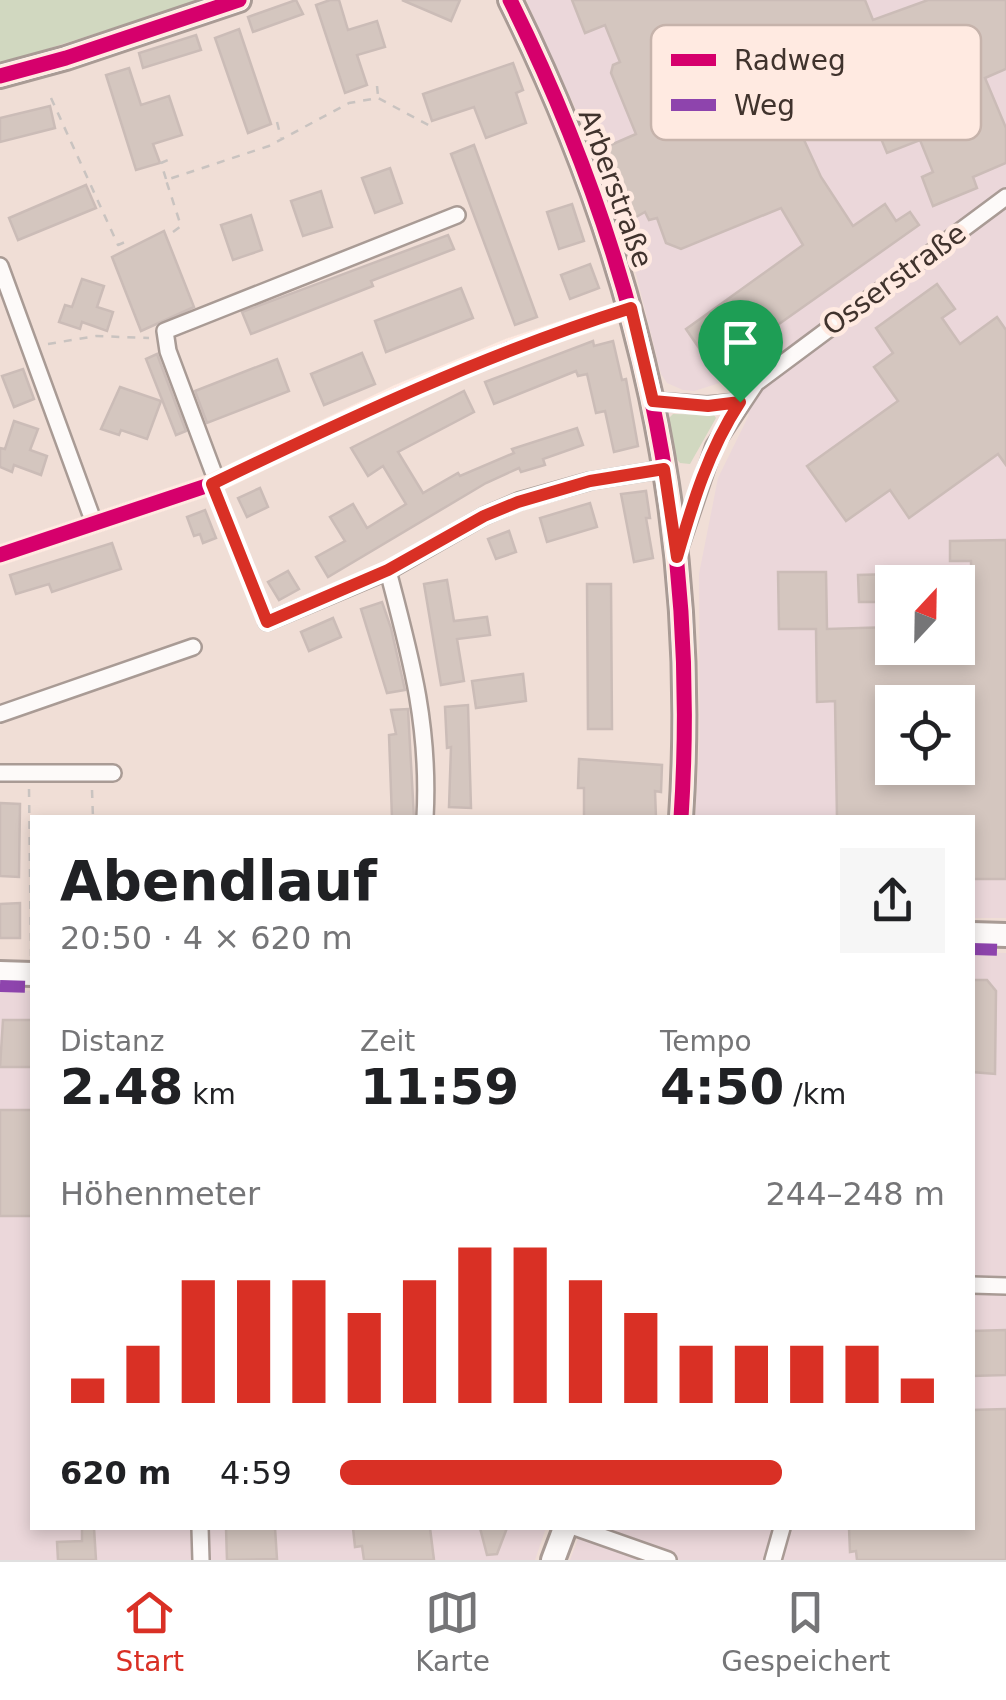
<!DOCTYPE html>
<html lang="de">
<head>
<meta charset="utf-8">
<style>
	:root { --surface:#fff; --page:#f6f6f6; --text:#202124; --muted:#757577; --line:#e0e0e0; --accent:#d93025 }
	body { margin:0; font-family:"DejaVu Sans",sans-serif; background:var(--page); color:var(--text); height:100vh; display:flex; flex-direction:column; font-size:38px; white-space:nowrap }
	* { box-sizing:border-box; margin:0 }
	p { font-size:32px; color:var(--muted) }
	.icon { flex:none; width:55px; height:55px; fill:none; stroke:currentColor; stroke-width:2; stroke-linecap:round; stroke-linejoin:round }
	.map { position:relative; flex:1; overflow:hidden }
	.details { position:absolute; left:30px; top:815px; width:945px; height:715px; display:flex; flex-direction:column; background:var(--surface); border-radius:0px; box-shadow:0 5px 15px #0003 }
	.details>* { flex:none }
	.needle { width:65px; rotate:22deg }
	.fabs { position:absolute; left:875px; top:565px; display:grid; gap:20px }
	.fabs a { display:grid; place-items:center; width:100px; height:100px; border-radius:0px; background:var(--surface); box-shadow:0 5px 15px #0003; font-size:50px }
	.pin { position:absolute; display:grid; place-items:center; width:85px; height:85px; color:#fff; margin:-102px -42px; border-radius:50% 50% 50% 0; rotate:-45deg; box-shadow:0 0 10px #0007 }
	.pin .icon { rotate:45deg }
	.round { display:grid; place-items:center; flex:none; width:105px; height:105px; border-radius:0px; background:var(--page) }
	.overview { display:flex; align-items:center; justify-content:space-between; height:170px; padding:0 30px }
	h1 { font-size:55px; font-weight:700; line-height:75px }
	.figures { display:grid; grid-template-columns:repeat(3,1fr); gap:15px; height:170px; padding:10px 30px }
	.figures div { display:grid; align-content:center }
	.figures b { font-size:50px; font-weight:700 }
	.figures small { font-size:28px; font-weight:400 }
	.figures p { font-size:28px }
	.chart { height:280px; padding:20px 30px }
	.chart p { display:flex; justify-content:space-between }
	.chart svg { width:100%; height:180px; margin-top:10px; stroke:var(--accent); stroke-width:6 }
	ul { padding:0 30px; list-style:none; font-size:32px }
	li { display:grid; grid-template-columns:160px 120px 1fr; align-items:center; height:75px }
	li i { height:25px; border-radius:12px; background:var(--accent) }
	.menu { display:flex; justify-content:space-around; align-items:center; height:140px; border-top:2px solid var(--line); background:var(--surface); font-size:28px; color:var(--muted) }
	.menu a { display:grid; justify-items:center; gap:5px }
	.menu .on { color:var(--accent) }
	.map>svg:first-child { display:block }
</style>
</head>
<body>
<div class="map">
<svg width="1006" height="1560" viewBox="0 0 1006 1560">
	<rect width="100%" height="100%" fill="#f0ded6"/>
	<g fill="#ebd7da" fill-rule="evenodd">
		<path d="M526 0H1006V918H973L972 818 695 817 700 738 699 574 718 478 749 415 723 382 694 391 683 390 667 383 661 374 634 266 589 138ZM892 582H958V648H892ZM892 702H958V768H892Z"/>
		<path d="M973 952 1006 953V1560H570L582 1528H972Z"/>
		<path d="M0 991H32V1528H546L535 1560H0Z"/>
	</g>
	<g fill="#d1d8c0">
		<path d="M0 0H201L0 64Z"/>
		<path d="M673 414 714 415 716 418 690 464 680 463 673 454 667 420Z"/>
	</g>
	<g fill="#d4c6bf" stroke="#cbbcb7" stroke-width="2.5" fill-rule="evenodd">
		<path d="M296 0 303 14 253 32 248 17Z"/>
		<path d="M330 0H339L348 30 377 21 385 47 357 55 367 85 345 93 316 5Z"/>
		<path d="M402 0H460L451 21Z"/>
		<path d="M572 0H865L873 20 928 0H1006V69L985 78 1006 128V163L973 177 977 188 933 206 922 177 933 172 920 140 887 153 853 71 827 82 809 37 774 51 796 102 788 105 821 177 853 226 885 204 896 221 910 212 919 225 714 370 686 329 803 245 781 208 681 249 666 243 657 218 649 220 645 212 636 217 618 175 609 179 597 151 636 134 611 73 613 65 620 62 605 25 585 33Z"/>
		<path d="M239 29 271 124 248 133 215 38Z"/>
		<path d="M196 35 201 50 143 68 139 53Z"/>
		<path d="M513 63 523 90 516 93 526 123 486 138 474 107 432 121 423 94Z"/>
		<path d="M129 68 141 105 169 96 182 135 153 144 160 163 136 170 106 75Z"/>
		<path d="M50 106 55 128 0 142V118Z"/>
		<path d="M474 145 537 317 515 325 451 154Z"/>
		<path d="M390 168 402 203 375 213 362 178Z"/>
		<path d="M86 185 96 208 18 240 9 218Z"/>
		<path d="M321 191 332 227 303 236 291 201Z"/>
		<path d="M572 204 584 241 559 249 547 212Z"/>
		<path d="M251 215 262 250 233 260 221 225Z"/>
		<path d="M164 231 194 307 141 331 112 257Z"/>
		<path d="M448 235 454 249 371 281 373 286 251 334 242 312Z"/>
		<path d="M590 264 599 288 570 299 561 275Z"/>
		<path d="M82 279 104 286 97 307 113 312 107 331 82 322 80 329 59 322 65 305 72 307Z"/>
		<path d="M937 284 955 309 942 318 960 344 997 317 1006 330V465L998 454 909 518 890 490 846 521 807 466 898 401 874 367 893 353 876 328Z"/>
		<path d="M461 288 473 318 386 352 375 321Z"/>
		<path d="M593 341 594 346 613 341 622 380 626 379 638 446 614 452 605 411 596 413 587 374 578 376 576 371 494 404 485 382Z"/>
		<path d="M362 353 375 384 324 405 311 374Z"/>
		<path d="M157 354 186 431 176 435 146 359Z"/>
		<path d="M277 359 289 391 207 423 195 391Z"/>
		<path d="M23 369 34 399 14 407 2 376Z"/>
		<path d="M120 387 161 401 147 439 121 430 119 435 101 429Z"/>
		<path d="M464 391 474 412 398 452 423 493 458 473 460 476 514 453 512 449 577 428 583 445 543 459 545 465 521 472 519 468 486 483 328 577 316 557 345 541 330 517 353 504 367 528 406 504 383 466 368 476 351 448Z"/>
		<path d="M14 421 38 429 30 450 47 456 41 475 14 465 12 472 0 467V448L5 449Z"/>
		<path d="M260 488 268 507 247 517 238 498Z"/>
		<path d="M646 491 650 518H646L653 558 634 562 621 494Z"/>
		<path d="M590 503 597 527 547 542 540 518Z"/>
		<path d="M205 510 216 538 203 543 200 534 194 536 187 517Z"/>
		<path d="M509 531 516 552 496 559 488 539Z"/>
		<path d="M1006 540V879H972V818H837L835 701 817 702 816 629H779L778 572H826L827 629 892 627V648H958V615H972L971 561H950V541ZM892 702H958V768H892Z"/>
		<path d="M112 543 121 569 52 592 49 584 16 594 10 575Z"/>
		<path d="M288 571 299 589 279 600 268 582Z"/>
		<path d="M892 574V602H859L858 575Z"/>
		<path d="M447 580 454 621 487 617 490 635 457 639 464 681 441 685 424 584Z"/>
		<path d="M587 584H611L612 729H588Z"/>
		<path d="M382 602 391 628 405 690 387 693 361 609Z"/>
		<path d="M333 618 341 637 309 651 301 632Z"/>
		<path d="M523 674 526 701 476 708 472 681Z"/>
		<path d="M468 705 471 808 449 807 451 747 447 748 445 707Z"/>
		<path d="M408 709 414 818H392L389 735 396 734 391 710Z"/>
		<path d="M579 759 662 765 661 792 655 791 656 818H584V788H578Z"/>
		<path d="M0 803 20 804 19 877 0 876Z"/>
		<path d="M20 903V938H0V904Z"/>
		<path d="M972 980H987L996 991 995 1074 972 1072Z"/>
		<path d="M3 1020H32V1067H0Z"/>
		<rect x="0" y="1110" width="32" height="106"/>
		<path d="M1006 1330V1375L972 1376V1331Z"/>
		<path d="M1006 1409V1560H857L856 1551 850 1552 849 1528H972V1410Z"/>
		<path d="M82 1528H94L96 1560H58L57 1542 82 1541Z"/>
		<path d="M226 1528H275L277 1559 227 1560Z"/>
		<path d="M353 1528H430L434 1560H364L362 1546 355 1547Z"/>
		<path d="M480 1528H507L497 1554 487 1555Z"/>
	</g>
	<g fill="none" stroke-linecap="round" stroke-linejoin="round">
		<defs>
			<g id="street">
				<path d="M0 266 94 523"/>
				<path d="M653 401 707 405 740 402"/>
				<path d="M217 482 168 351 165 331 457 215"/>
				<path d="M678 553 714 446 756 383 1006 197"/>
				<path d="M0 555 212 484 398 395 511 348 631 308"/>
				<path d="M388 571C411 658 430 726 425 818"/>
				<path d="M267 622 388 571 484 516 519 501 590 481 664 469"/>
				<path d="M0 714 193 647"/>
				<path d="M0 773H113"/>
				<path d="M972 1285 1006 1286"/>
				<path d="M200 1528 201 1560"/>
				<path d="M577 1528 668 1560"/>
				<path d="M773 1560 782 1528"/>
			</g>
			<g id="secondary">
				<path d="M510 0C639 260 700 526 681 818"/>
				<path d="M0 76 66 58 239 0"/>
				<path d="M972 934 1006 935"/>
				<path d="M0 973 32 974"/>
				<path d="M553 1560 565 1528"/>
			</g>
		</defs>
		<use href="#street" stroke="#a99b95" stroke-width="20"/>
		<use href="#secondary" stroke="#a99b95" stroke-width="28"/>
		<g stroke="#c9c3c0" stroke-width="2.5" stroke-dasharray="8 8" stroke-linecap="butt">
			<path d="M377 86 378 96"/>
			<path d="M51 98 118 245 130 240"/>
			<path d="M277 122 281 138"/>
			<path d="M166 179 161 163 168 160"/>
			<path d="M173 232 181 226 166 180 269 146 349 103 378 98 434 128"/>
			<path d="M48 344 96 336 149 338"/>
			<path d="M218 499 262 608"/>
			<path d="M29 789 31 956"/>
			<path d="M92 790 93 818"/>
			<path d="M764 816 766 818"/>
		</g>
		<use href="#street" stroke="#fdfaf9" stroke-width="15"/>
		<use href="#secondary" stroke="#fdfaf9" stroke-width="22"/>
		<g stroke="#8e44ad" stroke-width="12" stroke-dasharray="25 12" stroke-linecap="butt">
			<path d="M972 949 1006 950"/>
			<path d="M0 986 32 987"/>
		</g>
		<defs>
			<g id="cycleway">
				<path d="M510 0C639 260 700 526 681 818"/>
				<path d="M0 76 66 58 239 0"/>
				<path d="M0 555 212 484 398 395 511 348 631 308"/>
			</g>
		</defs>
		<use href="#cycleway" stroke="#ffeae1" stroke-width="21"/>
		<use href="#cycleway" stroke="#d6006c" stroke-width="15"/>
	</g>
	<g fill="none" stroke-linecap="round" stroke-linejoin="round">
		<defs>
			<path id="route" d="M631 308 653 401 708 406 740 402C708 451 693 502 677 557L664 469 590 481 518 502 484 516 388 570 267 622 212 484C349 418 485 354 631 308Z"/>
		</defs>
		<use href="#route" stroke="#fff" stroke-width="20"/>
		<use href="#route" stroke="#d93025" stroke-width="12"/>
	</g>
	<g text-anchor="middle" stroke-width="9" stroke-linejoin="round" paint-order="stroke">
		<g font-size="28" fill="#40332d" stroke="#ffeae1">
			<text transform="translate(616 188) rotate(70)" y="10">Arberstraße</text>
			<text transform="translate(894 279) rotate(-36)" y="10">Osserstraße</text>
		</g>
	</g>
	<rect x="651" y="25" width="330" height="115" rx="15" fill="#ffeae1" stroke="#c6b3ab" stroke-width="2.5"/>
	<rect x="671" y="54" width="45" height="12" fill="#d6006c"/>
	<rect x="671" y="99" width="45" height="12" fill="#8e44ad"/>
	<g font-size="28" fill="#40332d">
		<text x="734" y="70">Radweg</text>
		<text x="734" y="115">Weg</text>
	</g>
</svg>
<div class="fabs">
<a><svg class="needle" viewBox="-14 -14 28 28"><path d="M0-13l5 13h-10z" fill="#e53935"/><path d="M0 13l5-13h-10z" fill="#757577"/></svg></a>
<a><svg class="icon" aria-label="locate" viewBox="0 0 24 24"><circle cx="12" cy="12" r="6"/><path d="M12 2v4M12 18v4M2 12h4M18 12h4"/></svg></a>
</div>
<div class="pin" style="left:740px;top:402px;background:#1e9e55"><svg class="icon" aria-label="arrive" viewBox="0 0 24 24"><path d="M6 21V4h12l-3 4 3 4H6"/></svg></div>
<section class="details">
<div class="overview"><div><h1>Abendlauf</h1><p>20:50 · 4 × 620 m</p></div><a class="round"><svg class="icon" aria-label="share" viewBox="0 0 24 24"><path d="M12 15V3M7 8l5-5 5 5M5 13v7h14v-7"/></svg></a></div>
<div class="figures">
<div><p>Distanz</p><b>2.48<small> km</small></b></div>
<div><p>Zeit</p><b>11:59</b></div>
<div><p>Tempo</p><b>4:50<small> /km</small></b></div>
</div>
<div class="chart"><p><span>Höhenmeter</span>244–248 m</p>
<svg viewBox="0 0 160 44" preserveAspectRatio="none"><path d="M5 44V38M15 44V30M25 44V14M35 44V14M45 44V14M55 44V22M65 44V14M75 44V6M85 44V6M95 44V14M105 44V22M115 44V30M125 44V30M135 44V30M145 44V30M155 44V38"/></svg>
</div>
<ul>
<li><b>620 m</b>4:59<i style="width:73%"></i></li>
</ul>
</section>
</div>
<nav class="menu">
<a class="on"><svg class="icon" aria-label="home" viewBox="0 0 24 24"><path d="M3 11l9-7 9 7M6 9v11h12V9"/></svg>Start</a>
<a><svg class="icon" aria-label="map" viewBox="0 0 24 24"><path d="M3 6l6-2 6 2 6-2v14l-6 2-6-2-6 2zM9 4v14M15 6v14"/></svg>Karte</a>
<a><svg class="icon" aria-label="saved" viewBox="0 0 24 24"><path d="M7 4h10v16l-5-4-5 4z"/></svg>Gespeichert</a>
</nav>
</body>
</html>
